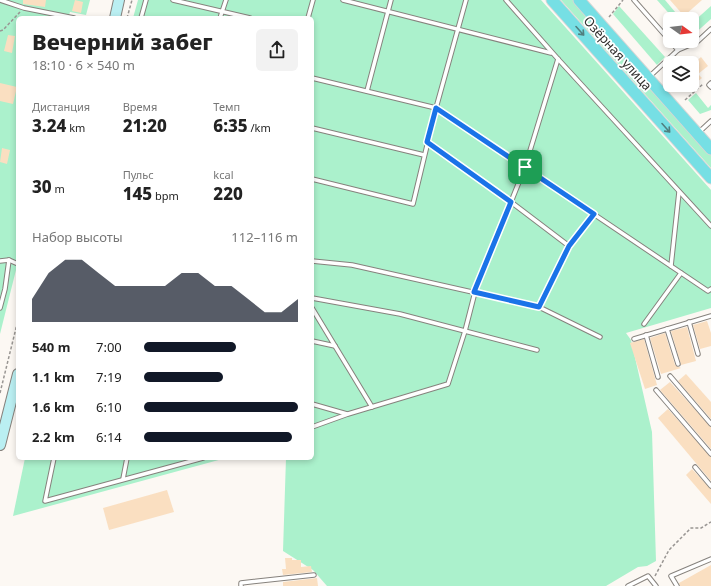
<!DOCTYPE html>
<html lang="ru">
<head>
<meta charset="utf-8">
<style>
	:root { --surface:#fff; --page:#f2f2f2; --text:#222; --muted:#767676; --accent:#111827 }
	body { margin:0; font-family:"Noto Sans",sans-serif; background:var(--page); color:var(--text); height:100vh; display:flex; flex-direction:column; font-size:15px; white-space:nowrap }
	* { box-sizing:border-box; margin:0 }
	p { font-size:13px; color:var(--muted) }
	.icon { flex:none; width:22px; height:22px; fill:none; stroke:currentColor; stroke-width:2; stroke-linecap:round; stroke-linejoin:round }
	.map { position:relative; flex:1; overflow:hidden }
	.panel { position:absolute; left:16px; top:16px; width:298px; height:444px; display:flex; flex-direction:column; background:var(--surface); border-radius:6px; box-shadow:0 2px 6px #0003 }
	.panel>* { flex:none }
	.needle { width:26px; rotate:105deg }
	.tools { position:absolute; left:663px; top:12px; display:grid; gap:8px }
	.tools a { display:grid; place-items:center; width:36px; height:36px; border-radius:6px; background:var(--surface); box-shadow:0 2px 6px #0003; font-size:20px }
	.pin { position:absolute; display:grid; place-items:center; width:34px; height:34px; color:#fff; margin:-17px; border-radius:8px; box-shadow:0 2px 6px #0006 }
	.round { display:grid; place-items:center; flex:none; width:42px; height:42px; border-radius:6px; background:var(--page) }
	.head { display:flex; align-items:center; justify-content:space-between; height:68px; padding:0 16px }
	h1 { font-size:22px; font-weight:800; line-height:30px }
	.metrics { display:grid; grid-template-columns:repeat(3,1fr); gap:6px; height:68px; padding:4px 16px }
	.metrics div { display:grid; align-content:center }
	.metrics b { font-size:17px; font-weight:800 }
	.metrics small { font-size:11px; font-weight:400 }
	.metrics p { font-size:11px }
	.chart { height:112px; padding:8px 16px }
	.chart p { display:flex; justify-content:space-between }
	.chart svg { width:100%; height:72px; margin-top:4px; fill:var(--accent); opacity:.7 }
	ul { padding:0 16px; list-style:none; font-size:13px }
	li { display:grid; grid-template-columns:64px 48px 1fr; align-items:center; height:30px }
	li i { height:10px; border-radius:5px; background:var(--accent) }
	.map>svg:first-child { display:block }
</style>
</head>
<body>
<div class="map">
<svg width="711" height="586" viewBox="0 0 711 586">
	<rect width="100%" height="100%" fill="#fcf8f3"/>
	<g fill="#abf1cc">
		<path d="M0 0H90L86 15 70 12 68 18H18V262L0 334Z"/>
		<path d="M138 0H541L711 190V308L626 333 631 340 652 432 656 561 647 566 638 567 606 586H327L313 570 283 551 286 458H312V18H133Z"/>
		<path d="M561 0H574L711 155V168Z"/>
		<path d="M657 0H665L681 19H674Z"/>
		<path d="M619 6 665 57 657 65 613 14Z"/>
		<path d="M711 6V19L692 36V23Z"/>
		<path d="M696 93 708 108 711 105V110L700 114 688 100Z"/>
		<path d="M25 458H226L13 516Z"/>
	</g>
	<g fill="#fadfc1">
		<path d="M23 0H46L45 7 23 4Z"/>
		<path d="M75 0 83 2 81 13 72 11Z"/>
		<path d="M670 0H702L684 16Z"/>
		<path d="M8 35 15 36 12 53 4 51Z"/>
		<path d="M701 57 708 66 698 74 702 78 692 86V65Z"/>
		<path d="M0 83 17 87 13 104 0 101Z"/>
		<path d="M2 148 10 150 7 164 0 162Z"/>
		<path d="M707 321 711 333V346L700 349 693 325Z"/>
		<path d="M687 327 696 361 681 365 671 331Z"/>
		<path d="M665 333 675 365 681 368 661 374 650 338Z"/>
		<path d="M644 339 657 385 645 389 630 343Z"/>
		<path d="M686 374 711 402V419L678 381Z"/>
		<path d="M670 382 711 427V449L660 390Z"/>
		<path d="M668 409 711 457V481L658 418Z"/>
		<path d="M692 469 711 489V504L686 475Z"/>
		<path d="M167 490 174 512 109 530 103 508Z"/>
		<path d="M285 558H292V560H301V567L311 566 312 572 283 575 282 569H286Z"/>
		<path d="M711 565V586H680L679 583Z"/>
		<path d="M317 578 318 586H283V582Z"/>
	</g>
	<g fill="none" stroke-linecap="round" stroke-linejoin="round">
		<defs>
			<g id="lane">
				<path d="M0 0 24 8 74 18"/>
				<path d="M173 0 250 18"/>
				<path d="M343 0 551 53"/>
				<path d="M506 0 558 59 711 226"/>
				<path d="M634 0 678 50"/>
				<path d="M141 18 146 0"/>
				<path d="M220 18 226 0"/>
				<path d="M308 18 313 0"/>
				<path d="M649 77 678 50 697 42 711 29"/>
				<path d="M312 78 436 108 708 291 711 289"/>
				<path d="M711 83 709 85 711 87"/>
				<path d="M367 91 391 0"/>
				<path d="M312 128 424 155"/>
				<path d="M698 133 711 121"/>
				<path d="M427 142 511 202 569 246"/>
				<path d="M312 179 413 204 436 108 466 0"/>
				<path d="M0 261 9 260 18 264"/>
				<path d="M312 261 352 265 539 307 569 246 594 214"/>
				<path d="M671 266 679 192"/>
				<path d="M312 298 400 314 537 350"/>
				<path d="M539 307 600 337"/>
				<path d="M0 308 5 289 9 260"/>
				<path d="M312 308 372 407"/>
				<path d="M689 322 698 354"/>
				<path d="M644 324 681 273"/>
				<path d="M667 329 678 364"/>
				<path d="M646 335 658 377"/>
				<path d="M634 339 711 316"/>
				<path d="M312 341 335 346"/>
				<path d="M670 376 711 424"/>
				<path d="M656 390 711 454"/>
				<path d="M312 404 347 414"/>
				<path d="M312 427 348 414 448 384 465 331 475 292 525 167 558 59"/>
				<path d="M54 458 45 501 203 458"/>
				<path d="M695 467 711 486"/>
				<path d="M123 479 127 458"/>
				<path d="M241 586V583L314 575"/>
				<path d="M628 586 648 576 656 586"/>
				<path d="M677 586 671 576 711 559"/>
			</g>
			<g id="secondary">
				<path d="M115 18 119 0"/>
				<path d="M0 445 18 374"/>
			</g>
			<g id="primary">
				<path d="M552 0 711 178"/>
				<path d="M579 0 711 149"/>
			</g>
		</defs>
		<use href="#lane" stroke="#86827d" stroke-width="5.5"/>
		<use href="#secondary" stroke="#86827d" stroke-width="12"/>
		<use href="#primary" stroke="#d6d6d5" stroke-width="13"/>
		<g stroke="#999693" stroke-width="1.5" stroke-dasharray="3 2" stroke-linecap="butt">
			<path d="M609 17 623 0"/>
			<path d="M127 18 132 0"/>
			<path d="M0 31 3 30 20 12"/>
			<path d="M685 100 703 84"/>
			<path d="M0 393 18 320"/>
			<path d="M655 576 669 550 691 528H701L711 522"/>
		</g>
		<use href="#lane" stroke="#fff" stroke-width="3.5"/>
		<use href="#secondary" stroke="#baeff2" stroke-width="10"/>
		<use href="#primary" stroke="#76dfe4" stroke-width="11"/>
	</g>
	<defs><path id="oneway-shaft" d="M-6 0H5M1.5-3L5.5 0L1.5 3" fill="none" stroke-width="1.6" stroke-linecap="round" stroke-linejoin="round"/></defs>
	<g stroke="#517f80">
		<use href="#oneway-shaft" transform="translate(580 31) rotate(48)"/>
		<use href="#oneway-shaft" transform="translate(666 128) rotate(48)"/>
	</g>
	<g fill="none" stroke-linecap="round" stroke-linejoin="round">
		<defs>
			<path id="route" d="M436 108 594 214 569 246 539 307 474 292 511 202 427 142Z"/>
		</defs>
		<use href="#route" stroke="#fff" stroke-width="8"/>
		<use href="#route" stroke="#1a73e8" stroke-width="5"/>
	</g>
	<g text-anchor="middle" stroke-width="3.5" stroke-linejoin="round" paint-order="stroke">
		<g font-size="13" fill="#32312f" stroke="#fff">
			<text transform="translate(618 53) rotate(48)" y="5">Озёрная улица</text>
		</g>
	</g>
</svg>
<div class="tools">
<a><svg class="needle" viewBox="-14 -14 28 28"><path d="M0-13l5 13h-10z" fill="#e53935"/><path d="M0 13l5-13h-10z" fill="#767676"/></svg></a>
<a><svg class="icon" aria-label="layers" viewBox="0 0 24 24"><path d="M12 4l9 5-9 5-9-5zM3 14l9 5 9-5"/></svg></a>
</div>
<div class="pin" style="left:525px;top:167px;background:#1e9e55"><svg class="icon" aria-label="arrive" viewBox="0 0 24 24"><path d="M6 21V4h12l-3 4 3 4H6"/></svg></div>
<section class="panel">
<div class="head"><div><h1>Вечерний забег</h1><p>18:10 · 6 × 540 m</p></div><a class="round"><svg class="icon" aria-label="share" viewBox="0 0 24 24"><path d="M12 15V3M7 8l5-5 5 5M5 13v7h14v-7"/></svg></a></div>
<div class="metrics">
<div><p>Дистанция</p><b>3.24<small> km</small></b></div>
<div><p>Время</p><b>21:20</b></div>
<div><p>Темп</p><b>6:35<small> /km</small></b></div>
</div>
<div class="metrics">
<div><b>30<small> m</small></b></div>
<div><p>Пульс</p><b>145<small> bpm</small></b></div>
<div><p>kcal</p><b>220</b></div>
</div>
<div class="chart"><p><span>Набор высоты</span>112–116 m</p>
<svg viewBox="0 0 160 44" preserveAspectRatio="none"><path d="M0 44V30L10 14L20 6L30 6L40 14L50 22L60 22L70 22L80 22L90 14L100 14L110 22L120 22L130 30L140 38L150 38L160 30V44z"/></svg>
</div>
<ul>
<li><b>540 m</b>7:00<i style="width:60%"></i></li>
<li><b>1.1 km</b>7:19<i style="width:51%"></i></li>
<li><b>1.6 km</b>6:10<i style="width:100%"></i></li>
<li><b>2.2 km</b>6:14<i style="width:96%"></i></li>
</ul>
</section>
</div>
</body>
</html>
